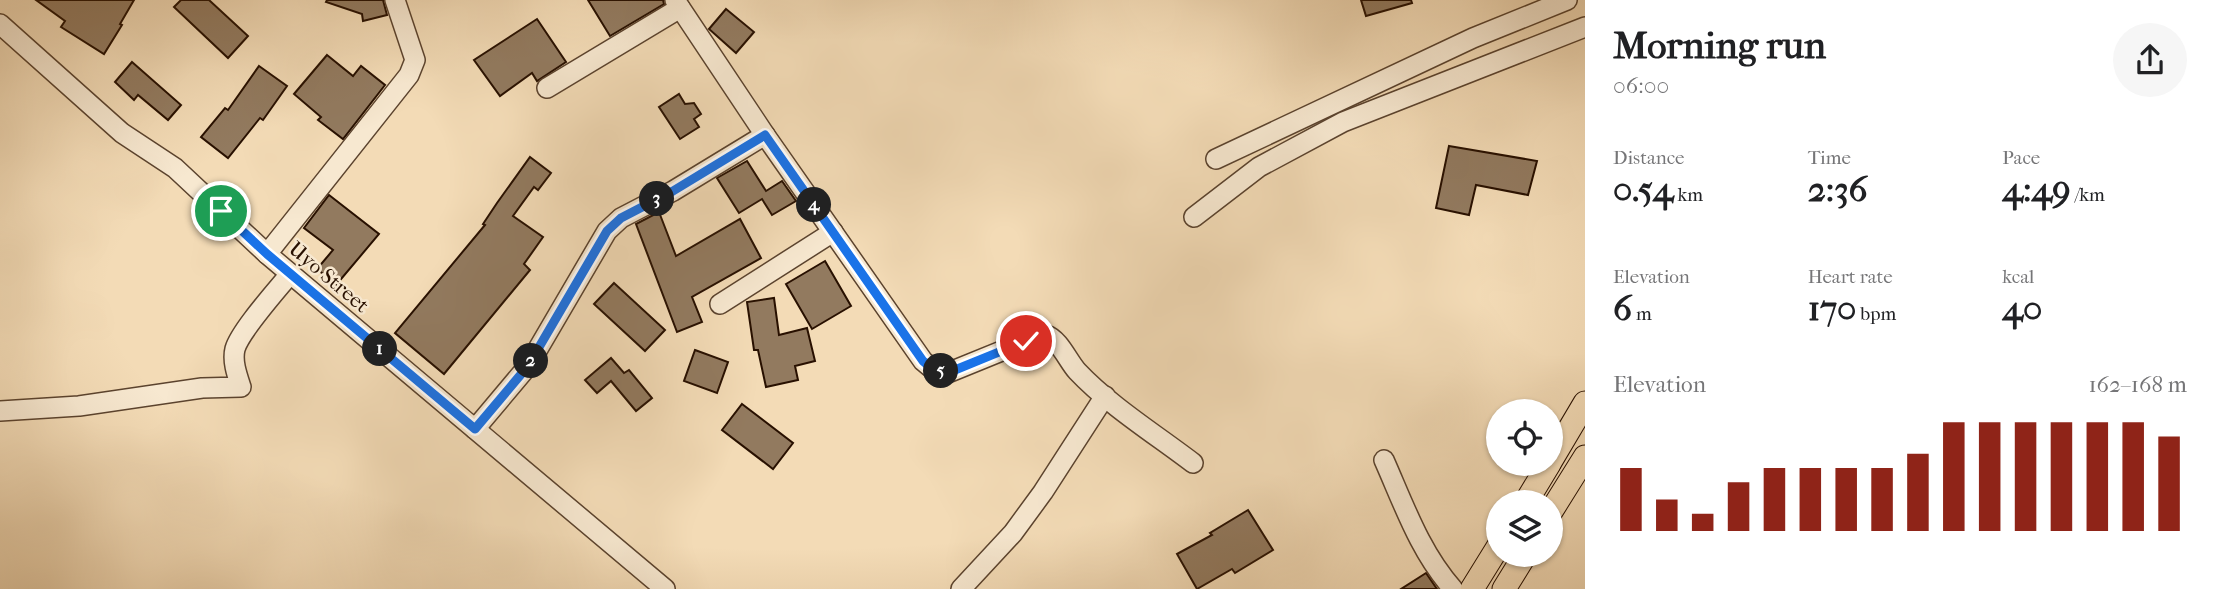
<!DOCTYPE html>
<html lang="en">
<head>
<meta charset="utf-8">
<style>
	:root { --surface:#fff; --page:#f6f6f6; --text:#202124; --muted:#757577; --accent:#8f2418 }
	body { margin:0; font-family:"IM FELL French Canon",serif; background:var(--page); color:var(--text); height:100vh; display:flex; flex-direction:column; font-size:26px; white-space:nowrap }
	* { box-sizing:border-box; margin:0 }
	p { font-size:23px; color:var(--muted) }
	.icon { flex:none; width:38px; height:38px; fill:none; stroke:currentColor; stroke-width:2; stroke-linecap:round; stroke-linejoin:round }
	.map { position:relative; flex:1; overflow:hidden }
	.panel { display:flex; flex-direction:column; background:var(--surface); width:630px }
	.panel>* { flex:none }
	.controls { position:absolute; left:1486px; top:399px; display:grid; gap:14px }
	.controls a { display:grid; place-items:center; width:77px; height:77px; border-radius:50%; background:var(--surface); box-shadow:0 2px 5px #0004; font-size:35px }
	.pin { position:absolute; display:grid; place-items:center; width:60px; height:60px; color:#fff; margin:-30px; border:4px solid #fff; border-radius:50%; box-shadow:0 2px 7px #0007 }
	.km { position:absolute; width:35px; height:35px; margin:-18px; border-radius:50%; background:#222; color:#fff; font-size:19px; line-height:35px; text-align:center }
	.round { display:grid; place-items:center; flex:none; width:74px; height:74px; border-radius:37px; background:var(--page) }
	.head { display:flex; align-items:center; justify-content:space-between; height:119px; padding:0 28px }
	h1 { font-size:38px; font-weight:800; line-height:52px }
	.stats { display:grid; grid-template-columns:repeat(3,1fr); gap:10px; height:119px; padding:7px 28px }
	.stats div { display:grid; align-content:center }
	.stats b { font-size:35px; font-weight:800 }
	.stats small { font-size:19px; font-weight:400 }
	.stats p { font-size:19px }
	.chart { height:196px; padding:14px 28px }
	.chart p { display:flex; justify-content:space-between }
	.chart svg { width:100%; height:126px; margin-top:7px; stroke:var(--accent); stroke-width:6 }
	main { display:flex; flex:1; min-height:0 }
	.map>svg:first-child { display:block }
</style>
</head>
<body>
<main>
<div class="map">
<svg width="1585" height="589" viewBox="0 0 1585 589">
	<rect width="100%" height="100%" fill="#f3dbb6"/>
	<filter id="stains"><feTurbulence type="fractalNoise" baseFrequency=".00286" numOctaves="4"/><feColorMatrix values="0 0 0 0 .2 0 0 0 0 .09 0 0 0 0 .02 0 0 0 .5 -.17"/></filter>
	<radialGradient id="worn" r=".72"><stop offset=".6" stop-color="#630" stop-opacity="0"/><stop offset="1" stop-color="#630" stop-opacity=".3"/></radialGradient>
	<g fill="#927a5f" stroke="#281000" stroke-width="2">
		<path d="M36 0H134L120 24 122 25 104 54 61 27 65 21Z"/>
		<path d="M181 0H209L248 36 228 58 174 7Z"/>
		<path d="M327 0H383L387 15 363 21 362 14 326 2Z"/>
		<path d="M588 0H663L664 4 610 36Z"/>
		<path d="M1361 0H1411L1412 3 1366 16Z"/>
		<path d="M726 9 754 32 736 53 709 29Z"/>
		<path d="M537 19 566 62 537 81 532 73 500 96 474 60Z"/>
		<path d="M327 55 353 76 361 66 385 85 343 139 318 120 321 117 294 94Z"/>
		<path d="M132 62 181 105 168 120 138 95 134 100 115 82Z"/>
		<path d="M259 66 287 86 263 120 260 118 228 158 201 137 225 108 228 110Z"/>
		<path d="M679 94 685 104 694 103 701 114 694 119 699 127 680 139 659 107Z"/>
		<path d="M1449 146 1537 161 1528 195 1476 185 1469 215 1436 208Z"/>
		<path d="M530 157 551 173 538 190 534 187 513 216 543 237 524 264 530 270 444 374 395 333 485 225 483 224 497 203Z"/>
		<path d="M747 161 766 191 782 181 796 201 772 215 762 199 739 213 717 178Z"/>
		<path d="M329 195 379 234 336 285 317 269 333 250 304 228Z"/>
		<path d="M659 212 676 256 740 219 761 258 692 297 702 322 677 332 636 224Z"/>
		<path d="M825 261 851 306 812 329 786 284Z"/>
		<path d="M614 283 665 330 645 351 594 304Z"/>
		<path d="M774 298 779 335 807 328 815 361 795 366 798 380 766 387 758 350H754L747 302Z"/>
		<path d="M695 350 728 362 717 393 684 381Z"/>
		<path d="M611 358 624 373 629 370 652 398 636 411 611 381 597 393 585 380Z"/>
		<path d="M742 404 793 443 773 469 722 430Z"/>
		<path d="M1248 510 1273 550 1235 573 1232 569 1197 589 1177 554 1212 535 1210 533Z"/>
		<path d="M1426 573 1437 589H1401Z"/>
	</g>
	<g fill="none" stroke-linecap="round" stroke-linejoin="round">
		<defs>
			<g id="minor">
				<path d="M675 0 765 135 923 361 935 371 950 372 1026 341C1032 337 1038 332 1046 335 1059 339 1068 361 1077 371 1110 406 1155 434 1193 463"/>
				<path d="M0 24 122 133 175 168 267 254 665 589"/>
				<path d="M547 88 680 8"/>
				<path d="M1216 159 1473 38 1567 0"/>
				<path d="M1194 217 1259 167 1343 122 1585 27"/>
				<path d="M267 254 409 75 415 60 395 0"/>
				<path d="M720 304 833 232"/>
				<path d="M0 411 79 406 202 388 241 387C237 375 232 361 235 349 240 331 277 290 290 274"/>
				<path d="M475 429 528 366 607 231 621 218 673 191 765 135"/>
				<path d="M1384 460C1404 505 1420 552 1453 589"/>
				<path d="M961 589 1013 533 1043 492 1105 396"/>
			</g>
			<g id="major">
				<path d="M1550 462 1585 403"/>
				<path d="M1526 502 1549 464"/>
				<path d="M1550 513 1585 457"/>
				<path d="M1472 589 1498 547"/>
				<path d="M1504 589 1525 555"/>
			</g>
		</defs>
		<use href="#minor" stroke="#5b432e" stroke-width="22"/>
		<use href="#major" stroke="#281000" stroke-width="25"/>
		<use href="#minor" stroke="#f7e8d0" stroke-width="19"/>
		<use href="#major" stroke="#f3dbb6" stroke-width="23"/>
	</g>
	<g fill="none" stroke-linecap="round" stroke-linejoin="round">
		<defs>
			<path id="route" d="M221 211 267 254 475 429 528 366 607 231 621 218 673 191 765 135 923 361 935 371 950 372 1026 341"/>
		</defs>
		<use href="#route" stroke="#fff" stroke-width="14"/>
		<use href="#route" stroke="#1a73e8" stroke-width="9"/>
	</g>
	<g text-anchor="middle" stroke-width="5" stroke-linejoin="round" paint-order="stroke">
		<g font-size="21" fill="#281000" stroke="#f7e8d0">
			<text transform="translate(329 277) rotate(40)" y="7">Uyo Street</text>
		</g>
	</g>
	<rect width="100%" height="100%" filter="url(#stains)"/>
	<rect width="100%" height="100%" fill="url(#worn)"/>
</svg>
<div class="controls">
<a><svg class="icon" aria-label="locate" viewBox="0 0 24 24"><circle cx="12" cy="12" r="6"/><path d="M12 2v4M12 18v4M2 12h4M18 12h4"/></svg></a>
<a><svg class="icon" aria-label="layers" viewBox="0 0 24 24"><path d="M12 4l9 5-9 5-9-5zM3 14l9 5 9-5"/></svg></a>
</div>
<div class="pin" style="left:221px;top:211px;background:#1e9e55"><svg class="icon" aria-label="arrive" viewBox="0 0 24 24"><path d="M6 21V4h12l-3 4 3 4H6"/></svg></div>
<div class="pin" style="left:1026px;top:341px;background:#d93025"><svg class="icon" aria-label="check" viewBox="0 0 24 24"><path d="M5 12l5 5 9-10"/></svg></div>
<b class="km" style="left:380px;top:349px">1</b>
<b class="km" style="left:531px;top:361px">2</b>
<b class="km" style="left:657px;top:199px">3</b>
<b class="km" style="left:814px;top:205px">4</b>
<b class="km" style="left:941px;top:371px">5</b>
</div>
<section class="panel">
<div class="head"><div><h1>Morning run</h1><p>06:00</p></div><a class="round"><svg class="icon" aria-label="share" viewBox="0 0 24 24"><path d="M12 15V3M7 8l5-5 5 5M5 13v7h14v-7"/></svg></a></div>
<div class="stats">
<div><p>Distance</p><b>0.54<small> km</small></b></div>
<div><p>Time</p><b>2:36</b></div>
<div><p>Pace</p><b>4:49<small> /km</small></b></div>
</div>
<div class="stats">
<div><p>Elevation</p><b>6<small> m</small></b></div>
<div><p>Heart rate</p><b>170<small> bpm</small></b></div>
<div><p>kcal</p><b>40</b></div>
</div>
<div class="chart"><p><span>Elevation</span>162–168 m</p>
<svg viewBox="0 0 160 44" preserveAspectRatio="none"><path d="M5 44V22M15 44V33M25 44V38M35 44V27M45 44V22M55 44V22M65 44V22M75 44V22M85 44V17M95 44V6M105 44V6M115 44V6M125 44V6M135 44V6M145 44V6M155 44V11"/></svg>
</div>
</section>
</main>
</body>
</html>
